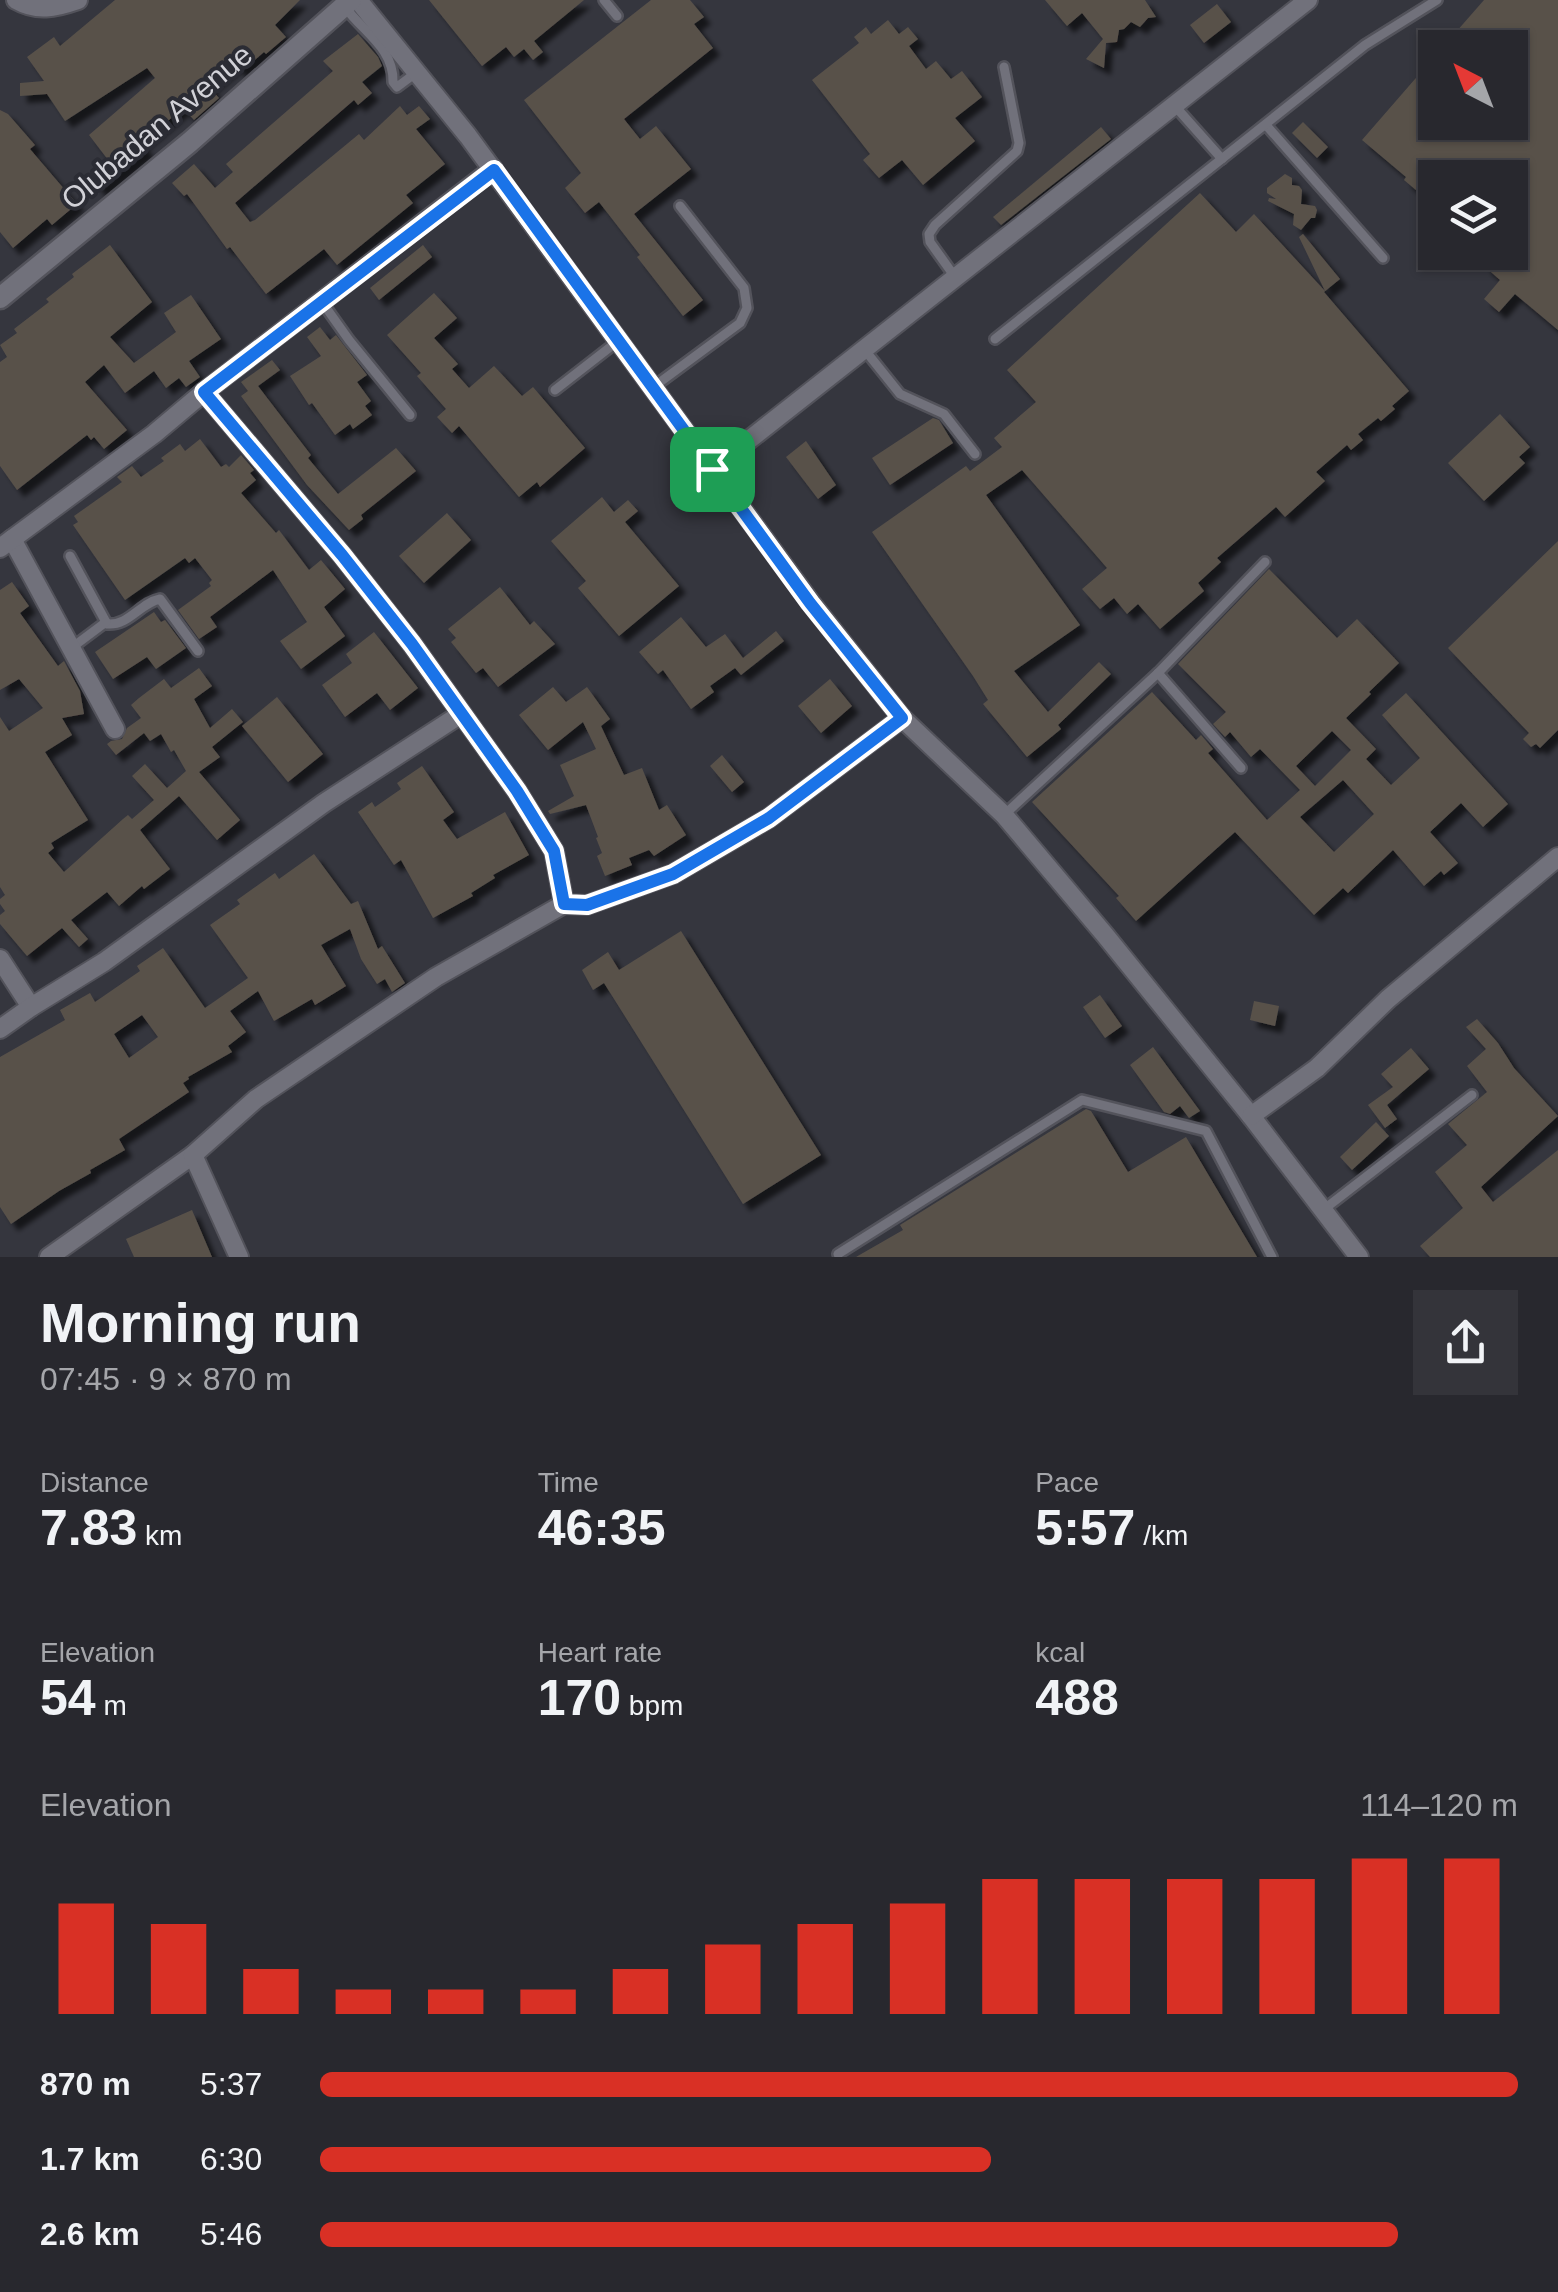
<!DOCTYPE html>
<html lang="en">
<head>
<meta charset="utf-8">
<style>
	:root { --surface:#28282e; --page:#34343a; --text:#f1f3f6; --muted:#a5a6aa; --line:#44444a; --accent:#d93025 }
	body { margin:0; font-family:Helvetica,sans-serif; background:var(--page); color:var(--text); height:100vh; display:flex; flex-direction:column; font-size:38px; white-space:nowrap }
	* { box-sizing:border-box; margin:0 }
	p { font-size:32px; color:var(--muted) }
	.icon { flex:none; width:55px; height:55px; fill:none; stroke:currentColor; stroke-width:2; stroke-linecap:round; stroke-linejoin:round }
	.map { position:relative; height:1257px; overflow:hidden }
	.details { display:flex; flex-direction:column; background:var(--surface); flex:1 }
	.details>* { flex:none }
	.needle { width:65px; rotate:318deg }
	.fabs { position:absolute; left:1418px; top:30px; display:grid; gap:20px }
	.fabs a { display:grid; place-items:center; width:110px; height:110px; border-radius:0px; background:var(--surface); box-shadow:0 2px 8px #0004,0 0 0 2px var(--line); font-size:50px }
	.pin { position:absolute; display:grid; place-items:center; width:85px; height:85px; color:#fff; margin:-42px; border-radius:20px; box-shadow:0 5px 15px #0006 }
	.round { display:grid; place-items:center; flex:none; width:105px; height:105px; border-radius:0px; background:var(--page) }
	.overview { display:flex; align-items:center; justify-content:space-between; height:170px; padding:0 40px }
	h1 { font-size:55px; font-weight:600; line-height:75px }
	.figures { display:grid; grid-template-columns:repeat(3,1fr); gap:15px; height:170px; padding:10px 40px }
	.figures div { display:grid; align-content:center }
	.figures b { font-size:50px; font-weight:600 }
	.figures small { font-size:28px; font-weight:400 }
	.figures p { font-size:28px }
	.chart { height:280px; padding:20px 40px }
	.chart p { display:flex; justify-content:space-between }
	.chart svg { width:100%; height:180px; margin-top:10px; stroke:var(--accent); stroke-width:6 }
	ul { padding:0 40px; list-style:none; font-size:32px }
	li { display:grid; grid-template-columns:160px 120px 1fr; align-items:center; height:75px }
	li i { height:25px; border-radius:12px; background:var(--accent) }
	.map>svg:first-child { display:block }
</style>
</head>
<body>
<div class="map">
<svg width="1558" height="1257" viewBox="0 0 1558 1257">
	<defs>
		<filter id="shadow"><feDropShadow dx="7" dy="7" stdDeviation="2.5" flood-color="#0009"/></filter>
	</defs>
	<rect width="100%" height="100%" fill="#35363e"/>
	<g fill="#58514a" fill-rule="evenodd" filter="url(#shadow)">
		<path d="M115 0H300L275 25 286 37 266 54 264 52 241 72 235 65 209 87 219 98 194 120 183 108 141 144 147 150 100 190 93 182 112 165 89 135 155 78 147 68 65 121 47 94 20 96V83L44 81 27 57 54 37 60 46Z"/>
		<path d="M429 0H584L534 41 543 52 533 60 524 49 514 57 506 47 482 66Z"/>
		<path d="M651 0H690L704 17 694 24 713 48 624 119 640 139 656 126 691 169 634 214 703 300 683 316 637 257 640 255 599 202 585 213 565 188 581 173 524 100Z"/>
		<path d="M1045 0H1145L1156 17 1148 18 1140 27 1131 22 1124 29 1119 30 1117 42 1106 43 1104 68 1086 59 1103 39 1082 13 1067 26Z"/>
		<path d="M1484 0H1558V330L1515 294 1499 312 1484 299 1500 280 1484 266 1496 252H1510V178H1435V206L1404 180 1406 177 1362 140 1435 56V122H1510V48H1442Z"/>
		<path d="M1217 4 1231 22 1204 43 1190 25Z"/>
		<path d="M888 20 899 34 908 27 918 39 909 46 926 69 936 61 951 79 962 71 982 97 955 118 975 141 923 185 902 160 879 178 863 160 870 154 812 80 859 43 854 37 866 27 871 34Z"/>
		<path d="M358 34 378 57 382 66 362 82 372 93 358 105 354 100 235 203 250 222 255 220 359 134 364 140 400 106 407 115 419 106 430 119 416 129 445 164 406 195 413 203 337 265 324 249 266 294 230 247 227 249 187 194 184 196 172 183 194 164 215 188 233 172 226 164 333 71 323 61Z"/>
		<path d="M0 110 8 114 35 145 30 149 77 204 52 225 47 219 13 248 0 232Z"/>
		<path d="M1303 122 1328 147 1317 158 1292 133Z"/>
		<path d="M1101 127 1111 139 1001 225 993 217Z"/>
		<path d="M1285 174 1292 178V185L1299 186 1302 190 1301 204 1315 206 1317 210 1315 218H1311L1301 230 1293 225 1294 214 1268 201 1269 198 1276 199 1267 193V188Z"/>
		<path d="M1200 193 1236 232 1254 214 1325 291 1299 237 1303 234 1340 279 1324 292 1409 391 1392 406 1395 409 1381 421 1378 418 1358 434 1363 440 1351 450 1347 445 1316 472 1325 481 1285 517 1276 507 1217 558 1221 562 1198 583 1204 591 1160 629 1138 604 1127 614 1114 598 1100 609 1082 589 1107 568 1022 470 986 495 1080 625 1014 671 1048 712 1099 662 1111 674 1058 725 1061 729 1027 757 983 704 988 700 973 676 872 532 966 466 970 471 1002 447 994 438 1036 402 1007 370Z"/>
		<path d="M110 245 152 302 110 337 134 363 176 332 164 313 191 295 221 339 189 361 200 377 186 387 179 378 166 388 154 371 125 393 104 365 85 382 127 430 104 449 94 437 91 440 87 435 17 490 0 466V362L7 357 0 345 17 333 14 329 49 302 46 299 74 277 72 274Z"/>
		<path d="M423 245 432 257 379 300 370 288Z"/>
		<path d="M434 293 457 318 434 338 458 364 452 369 469 388 494 366 522 396 533 387 585 448 540 487 537 482 519 497 459 426 452 433 437 417 446 409 417 376 421 373 387 335Z"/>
		<path d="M320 327 330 340 336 335 367 375 357 382 371 401 365 406 372 415 353 429 350 424 335 435 312 403 309 405 290 376 321 356 307 337Z"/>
		<path d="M272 360 280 370 258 386 311 455 308 458 338 494 396 448 416 471 361 515 363 519 349 530 307 485 241 396 248 391 241 382Z"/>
		<path d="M1500 414 1530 447 1519 457 1525 463 1484 501 1448 463Z"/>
		<path d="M933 418 939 420 953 443 890 485 872 458Z"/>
		<path d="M200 439 221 467 226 464 229 467 241 455 254 470 250 473 256 480 241 493 276 533 279 530 309 570 321 560 345 589 324 607 345 636 301 669 280 641 307 622 273 570 210 617 217 627 199 639 178 610 211 586 209 583 212 580 195 558 189 563 185 558 125 600 73 525 78 522 74 516 122 482 117 477 132 466 141 477 164 461 161 458 180 444 185 451Z"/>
		<path d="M806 441 836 485 818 499 786 457Z"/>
		<path d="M602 497 614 512 628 500 638 511 625 522 679 586 619 636 578 588 586 581 551 541Z"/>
		<path d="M447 513 471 540 424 583 399 556Z"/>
		<path d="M1558 541V730L1540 748 1536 744 1531 747 1523 739 1529 733 1448 648Z"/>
		<path d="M1269 569 1337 638 1357 619 1399 663 1369 692 1371 694 1346 718 1376 749 1366 759 1391 785 1420 758 1382 715 1406 693 1508 804 1483 827 1461 803 1430 832 1458 863 1444 875 1441 871 1424 886 1393 850 1348 893 1343 888 1314 915 1235 832 1136 921 1116 898 1119 896 1032 802 1152 692 1196 740 1201 735 1213 749 1208 753 1267 820 1300 790 1260 749 1251 757 1230 732 1225 737 1213 724 1226 712 1178 664ZM1332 731 1351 750 1315 786 1296 766ZM1343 780 1374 814 1334 852 1300 817Z"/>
		<path d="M12 582 29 606 20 613 58 666 64 661 80 691 84 714 62 718 72 735 45 752 88 820 51 843 54 848 48 853 64 872 123 819 128 815 132 819 154 800 132 776 145 764 167 788 186 771 174 750 171 752 161 734 150 741 144 733 116 755 107 744 111 741 122 739 127 728 141 718 131 705 139 698 164 679 171 688 199 668 212 686 194 699 210 728 232 709 243 722 212 747 220 757 199 772 240 820 217 840 179 796 140 830 170 869 144 889 142 886 119 906 107 892 71 920 88 939 79 947 62 928 27 956 0 924V915L5 911 0 904V899L5 895 0 887V717L9 731 43 708 19 679 0 690V590Z"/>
		<path d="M500 587 530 625 534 621 555 644 498 687 483 668 476 673 451 642 456 638 448 629Z"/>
		<path d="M154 612 161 622 165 620 186 648 156 669 147 657 113 679 95 652Z"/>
		<path d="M681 617 706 647 725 634 743 658 776 631 784 641 741 675 735 668 710 686 714 692 691 709 663 670 658 674 639 652Z"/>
		<path d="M374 632 418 688 390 710 377 693 345 717 322 685 352 663 346 654Z"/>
		<path d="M830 679 852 706 821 733 798 706Z"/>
		<path d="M553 687 566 702 587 687 610 719 601 726 624 775 642 768 659 810 667 805 686 835 654 856 649 850 629 858 632 865 605 876 597 856 602 853 596 838 598 837 586 805 550 814 548 811 574 796 560 765 596 749 583 722 548 750 519 715Z"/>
		<path d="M277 697 323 754 288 782 242 726Z"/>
		<path d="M722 755 744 782 732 792 710 766Z"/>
		<path d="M422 766 454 812 443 820 457 839 505 812 529 855 493 875 495 878 471 893 473 896 433 918 401 860 394 865 358 812 372 802 375 807 401 789 397 783Z"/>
		<path d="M314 854 351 904 358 901 378 949 382 946 405 983 392 992 385 979 377 984 361 959 350 929 321 945 346 986 315 1005 312 999 274 1021 258 991 230 1011 246 1032 228 1046 232 1052 188 1077 189 1079 183 1083 189 1092 119 1139 125 1150 90 1170 91 1173 59 1191 11 1224 0 1207V1057L65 1020 60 1010 90 993 95 1002 140 971 137 966 163 948 205 1008 248 978 210 925 240 904 237 900 275 873 279 879ZM142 1015 158 1037 129 1058 114 1034Z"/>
		<path d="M681 931 821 1155 743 1204 604 983 593 990 582 970 608 952 619 970Z"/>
		<path d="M1100 995 1122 1026 1105 1038 1083 1007Z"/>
		<path d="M1254 1001 1279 1006 1275 1026 1250 1020Z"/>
		<path d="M1477 1019 1498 1043 1514 1068 1558 1116 1481 1187 1493 1202 1558 1150V1257H1430L1420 1246 1463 1208 1435 1172 1467 1145 1448 1124 1487 1092 1467 1066 1486 1049 1466 1027Z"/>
		<path d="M1153 1047 1200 1111 1189 1118 1180 1106 1170 1114 1164 1112 1130 1065Z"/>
		<path d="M1411 1048 1429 1069 1387 1105 1397 1119 1385 1128 1368 1105 1393 1087 1381 1074Z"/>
		<path d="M1086 1109 1091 1111 1128 1172 1186 1137 1257 1257H856L903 1230 900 1225Z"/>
		<path d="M1376 1122 1389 1136 1352 1170 1340 1157Z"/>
		<path d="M192 1210 212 1257H134L126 1239Z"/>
	</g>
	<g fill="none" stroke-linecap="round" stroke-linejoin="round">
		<defs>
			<g id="service">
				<path d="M604 0 617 16"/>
				<path d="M345 7C363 32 394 48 393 82L397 87 417 72"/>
				<path d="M1174 105 1222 159"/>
				<path d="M1266 125 1383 258"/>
				<path d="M955 277 930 242 929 234 935 225 1017 151 1019 143 1004 67"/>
				<path d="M322 302 349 340 410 415"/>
				<path d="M995 339 1365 45 1437 0"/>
				<path d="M864 349 900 394 944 414 975 454"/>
				<path d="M652 388 740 323 747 308 744 288 680 206"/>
				<path d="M555 390 618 341"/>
				<path d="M70 556 107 624C129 626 140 603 160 599L198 651"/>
				<path d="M70 649 106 622"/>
				<path d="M1158 673 1241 768"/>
				<path d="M1004 815 1158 673 1265 562"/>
				<path d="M1323 1210 1472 1095"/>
				<path d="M838 1254 1082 1100 1206 1131 1272 1257"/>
			</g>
			<g id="minor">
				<path d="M16 0C37 12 55 8 78 0"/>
				<path d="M358 0 468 136 811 603 902 718 1004 815 1105 935 1251 1116 1359 1257"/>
				<path d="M204 392 342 555 412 644 517 791 554 851 564 904"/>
				<path d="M712 469 1308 0"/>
				<path d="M12 539 115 729"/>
				<path d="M0 548 154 434 204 392 493 169"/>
				<path d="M0 959 31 1007"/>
				<path d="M0 1029 31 1007 104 962 324 803 461 714"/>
				<path d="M1251 1116 1317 1068 1388 999 1558 857"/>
				<path d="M49 1257 193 1155"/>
				<path d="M239 1257 193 1155 256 1099 436 977 564 904 587 905 673 874 769 818 902 718"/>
			</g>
			<path id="tertiary" d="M0 298 190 142 351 0"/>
		</defs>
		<use href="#service" stroke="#53535b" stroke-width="14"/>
		<use href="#minor" stroke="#53535b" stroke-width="22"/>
		<use href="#tertiary" stroke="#53535b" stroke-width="25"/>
		<use href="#service" stroke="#71717b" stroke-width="9"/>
		<use href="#minor" stroke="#71717b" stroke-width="18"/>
		<use href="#tertiary" stroke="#71717b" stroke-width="20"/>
	</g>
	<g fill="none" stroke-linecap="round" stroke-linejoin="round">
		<defs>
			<path id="route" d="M494 170 810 603 902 718 769 818 673 874 587 905 564 904 554 851 517 791 412 644 342 555 204 392Z"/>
		</defs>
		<use href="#route" stroke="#fff" stroke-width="20"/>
		<use href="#route" stroke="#1a73e8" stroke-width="12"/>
	</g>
	<g text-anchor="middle" stroke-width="8" stroke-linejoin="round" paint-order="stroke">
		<g font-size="30" fill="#d2d2d8" stroke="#2b2c34">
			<text transform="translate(157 127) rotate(-40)" y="10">Olubadan Avenue</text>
		</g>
	</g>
</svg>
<div class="fabs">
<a><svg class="needle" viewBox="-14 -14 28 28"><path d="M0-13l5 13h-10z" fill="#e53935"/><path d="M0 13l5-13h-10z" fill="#a5a6aa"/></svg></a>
<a><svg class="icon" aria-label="layers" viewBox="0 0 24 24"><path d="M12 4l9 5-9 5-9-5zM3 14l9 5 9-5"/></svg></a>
</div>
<div class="pin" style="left:712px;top:469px;background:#1e9e55"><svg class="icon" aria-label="arrive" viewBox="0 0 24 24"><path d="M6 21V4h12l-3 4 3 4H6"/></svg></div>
</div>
<section class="details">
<div class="overview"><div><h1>Morning run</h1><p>07:45 · 9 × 870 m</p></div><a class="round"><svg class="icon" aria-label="share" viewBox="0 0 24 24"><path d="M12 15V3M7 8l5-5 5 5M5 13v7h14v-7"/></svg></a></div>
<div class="figures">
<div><p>Distance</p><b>7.83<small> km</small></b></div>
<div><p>Time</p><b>46:35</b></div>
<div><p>Pace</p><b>5:57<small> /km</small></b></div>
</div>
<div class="figures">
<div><p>Elevation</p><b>54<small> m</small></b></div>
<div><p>Heart rate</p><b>170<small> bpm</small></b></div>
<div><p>kcal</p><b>488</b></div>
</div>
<div class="chart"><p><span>Elevation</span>114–120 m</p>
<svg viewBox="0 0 160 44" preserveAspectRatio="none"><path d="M5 44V17M15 44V22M25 44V33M35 44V38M45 44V38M55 44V38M65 44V33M75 44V27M85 44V22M95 44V17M105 44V11M115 44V11M125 44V11M135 44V11M145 44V6M155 44V6"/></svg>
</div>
<ul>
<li><b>870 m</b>5:37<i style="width:100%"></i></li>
<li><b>1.7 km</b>6:30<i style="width:56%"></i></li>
<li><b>2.6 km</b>5:46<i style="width:90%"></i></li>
</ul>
</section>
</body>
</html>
